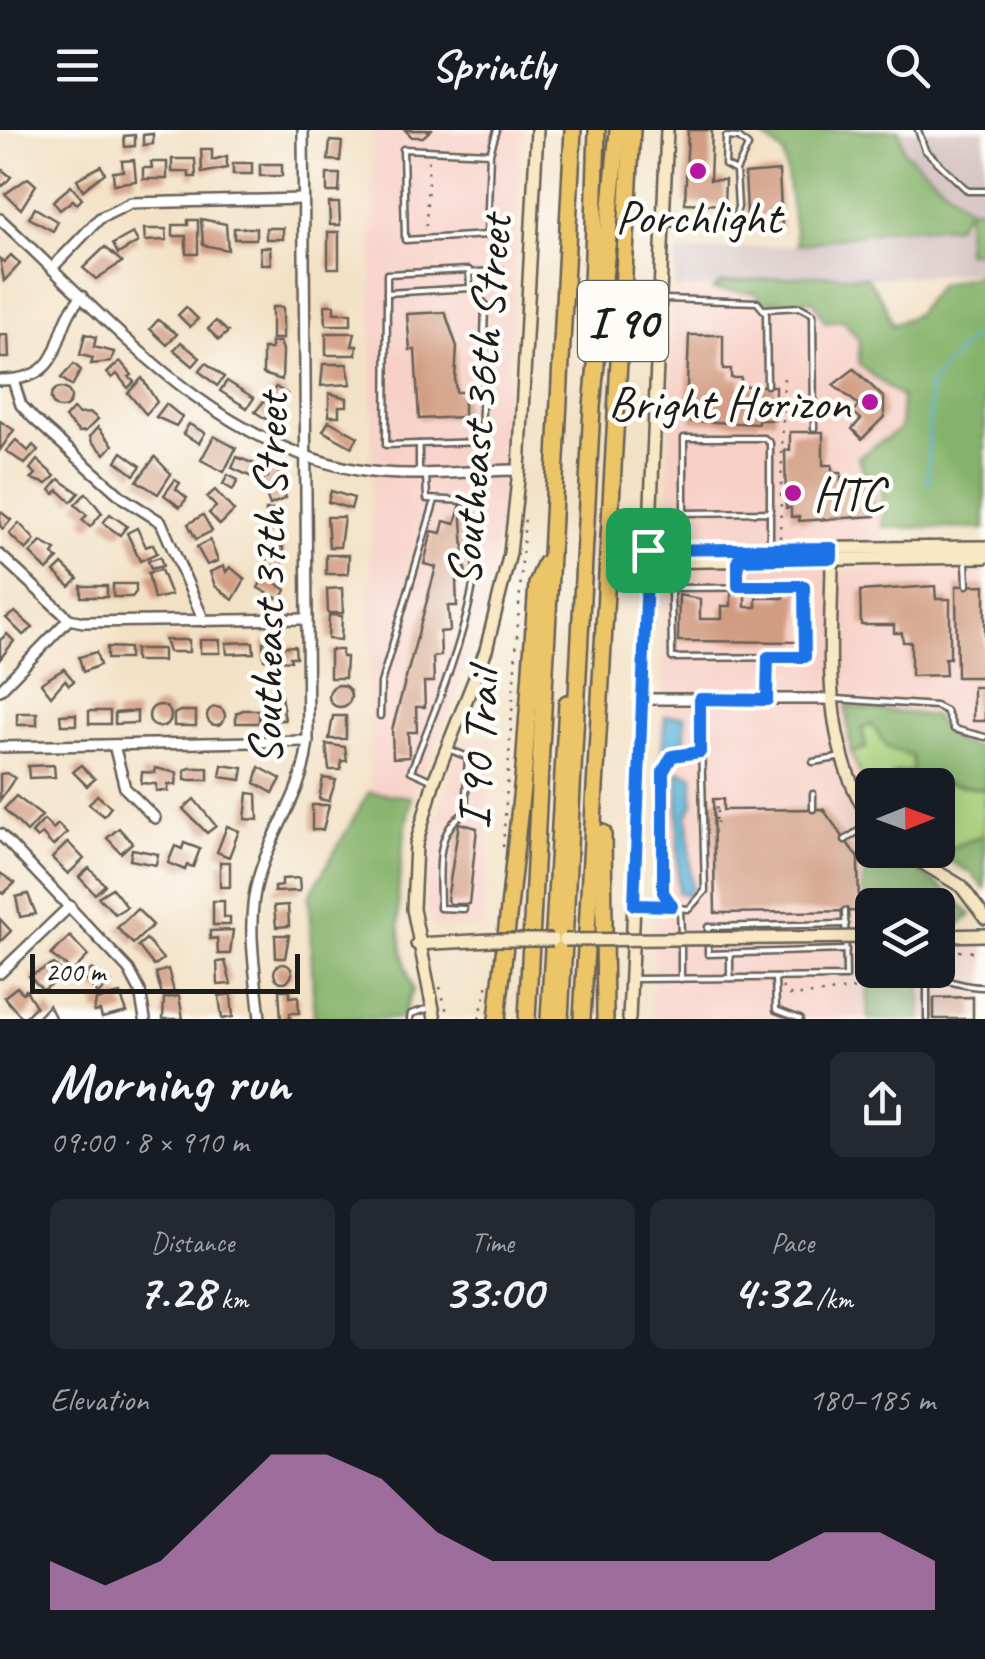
<!DOCTYPE html>
<html lang="en">
<head>
<meta charset="utf-8">
<style>
	:root { --surface:#171b24; --page:#242831; --text:#f1f3f6; --muted:#9ea1a6; --accent:#d690ce }
	body { margin:0; font-family:Caveat,sans-serif; background:var(--page); color:var(--text); height:100vh; display:flex; flex-direction:column; font-size:38px; white-space:nowrap }
	* { box-sizing:border-box; margin:0 }
	p { font-size:32px; color:var(--muted) }
	.icon { flex:none; width:55px; height:55px; fill:none; stroke:currentColor; stroke-width:2; stroke-linecap:round; stroke-linejoin:round }
	.map { position:relative; height:889px; overflow:hidden }
	.drawer { display:flex; flex-direction:column; background:var(--surface); flex:1 }
	.drawer>* { flex:none }
	.needle { width:65px; rotate:89deg }
	.tools { position:absolute; left:855px; top:638px; display:grid; gap:20px }
	.tools a { display:grid; place-items:center; width:100px; height:100px; border-radius:15px; background:var(--surface); box-shadow:0 10px 40px #0002; font-size:50px }
	.scale { position:absolute; left:30px; bottom:25px; width:270px; box-sizing:border-box; padding-left:10px; border:5px solid #1c1c1c; border-top:0; font-size:28px; line-height:35px; white-space:nowrap; color:#1c1c1c; -webkit-text-stroke:8px #fdfcf7; paint-order:stroke }
	.pin { position:absolute; display:grid; place-items:center; width:85px; height:85px; color:#fff; margin:-42px; border-radius:20px; box-shadow:0 5px 15px #0006 }
	.round { display:grid; place-items:center; flex:none; width:105px; height:105px; border-radius:15px; background:var(--page) }
	.overview { display:flex; align-items:center; justify-content:space-between; height:170px; padding:0 50px }
	h1 { font-size:55px; font-weight:700; line-height:75px }
	.figures { display:grid; grid-template-columns:repeat(3,1fr); gap:15px; height:170px; padding:10px 50px }
	.figures div { display:grid; align-content:center; border-radius:15px; background:var(--page); text-align:center }
	.figures b { font-size:50px; font-weight:700 }
	.figures small { font-size:28px; font-weight:400 }
	.figures p { font-size:28px }
	.chart { height:280px; padding:20px 50px }
	.chart p { display:flex; justify-content:space-between }
	.chart svg { width:100%; height:180px; margin-top:10px; fill:var(--accent); opacity:.7 }
	header { display:flex; justify-content:space-between; align-items:center; height:130px; padding:0 50px; background:var(--surface); font-size:45px; font-weight:700 }
	.map>svg:first-child { display:block }
</style>
</head>
<body>
<header><svg class="icon" aria-label="menu" viewBox="0 0 24 24"><path d="M4 6h16M4 12h16M4 18h16"/></svg>Sprintly<svg class="icon" aria-label="search" viewBox="0 0 24 24"><circle cx="10" cy="10" r="6"/><path d="M15 15l6 6"/></svg></header>
<div class="map">
<svg width="985" height="889" viewBox="0 0 985 889">
	<rect width="100%" height="100%" fill="#fdfcf7"/>
	<filter id="ink" filterUnits="userSpaceOnUse"><feTurbulence type="fractalNoise" baseFrequency=".01" numOctaves="2"/><feDisplacementMap in="SourceGraphic" scale="20" xChannelSelector="R" yChannelSelector="G"/><feConvolveMatrix kernelMatrix="1 2 1 2 8 2 1 2 1" color-interpolation-filters="sRGB"/></filter>
	<filter id="wash" filterUnits="userSpaceOnUse"><feTurbulence type="fractalNoise" baseFrequency=".0048" numOctaves="4" result="noise"/><feDisplacementMap in="SourceGraphic" scale="40" xChannelSelector="R" yChannelSelector="G"/><feGaussianBlur stdDeviation="2.25" result="paint"/><feColorMatrix in="noise" values="0 0 0 0 0 0 0 0 0 0 0 0 0 0 0 0 0 1.4 0 .05"/><feComposite in="paint" operator="in"/></filter>
	<g filter="url(#wash)">
		<rect width="100%" height="100%" fill="#f3e1c5"/>
		<g fill="#f7d1c8">
			<path d="M373 0H523L499 395 486 477 454 570 411 667 369 662Z"/>
			<path d="M674 159 756 163 763 172 813 170 843 190 859 210V236L902 269 900 299 884 311 883 414H844L842 445 848 439 985 436V616H973L948 605 937 583 844 576 872 698 864 781 872 788V840H938V817L985 816V889H651Z"/>
			<path d="M465 606 494 608 483 798H432L426 771 429 711Z"/>
		</g>
		<path fill="#d2bfc0" d="M884 0H985V142L674 159 677 122 797 115 976 91Z"/>
		<path fill="#a8d17c" stroke="#62764c" stroke-width="2.5" d="M871 594 888 618 912 626 914 641 892 644 985 660 983 709 935 723 927 720H938V655H872V669L851 623 866 618 862 598Z"/>
		<g fill="#86b36c" stroke="#516844" stroke-width="2.5">
			<path d="M756 0H899L904 21 968 78H985V122H966L967 80 956 96 892 99 797 115 784 24Z"/>
			<path d="M985 143V399L883 397 882 350 865 344 858 327 900 299 902 268 859 235V210L843 190 825 192 813 170 762 172 756 163 713 160 721 153 817 145 867 147 885 174 892 195 915 185 939 154Z"/>
			<path d="M846 576 934 586C948 609 960 618 985 617V660L891 644 913 641 912 626 888 618 871 594 862 598 866 618 851 623Z"/>
			<path d="M369 662 411 667C399 739 389 789 413 860L401 889H314L309 766Z"/>
			<path d="M985 705V759L971 743 935 723Z"/>
			<path d="M872 711V720C894 720 957 766 971 785L958 796H938V775H872V787L864 781 863 751Z"/>
			<path d="M867 821 872 822V840H920L922 889H868Z"/>
		</g>
		<g fill="#59b3d6" stroke="#3a6879" stroke-width="2.5">
			<path d="M665 586H685V609L662 621Z"/>
			<path d="M678 641 693 646V673L687 686C691 710 689 734 692 759L687 765 678 762Z"/>
		</g>
		<g fill="none" stroke-linecap="round" stroke-linejoin="round">
			<path stroke="#59b3d6" stroke-width="2.5" d="M928 354 930 253 985 193"/>
		</g>
		<g id="blocks">
			<g fill="#d29c82">
				<path d="M405 0H431L423 7H412Z"/>
				<path d="M688 0H712L710 50H725L724 75 685 73Z"/>
				<path d="M153 4V14L143 15V5Z"/>
				<path d="M135 5V16L125 17 124 6Z"/>
				<path d="M330 11 342 12 340 31 328 30Z"/>
				<path d="M201 19H212V30L227 26V38L202 43Z"/>
				<path d="M172 29H195L196 47H189V42H172Z"/>
				<path d="M134 30 136 51 114 54 113 42 123 41 122 31Z"/>
				<path d="M151 32H167V49H143V38H152Z"/>
				<rect x="233" y="33" width="19" height="11"/>
				<rect x="260" y="34" width="22" height="12"/>
				<path d="M101 36 105 43 83 60 77 49Z"/>
				<path d="M0 38 11 47 3 56 0 53Z"/>
				<path d="M779 41 782 98 748 100 745 44Z"/>
				<path d="M327 44H340L339 62H327Z"/>
				<path d="M28 48 36 55 21 79 5 64Z"/>
				<path d="M71 56 82 69 77 74 73 70 60 80 53 71Z"/>
				<path d="M329 73H339L340 95H330Z"/>
				<path d="M35 78 58 92 53 101 29 88Z"/>
				<path d="M201 89 226 94 228 120 203 115Z"/>
				<path d="M188 90H198V124H186V106H173V95H188Z"/>
				<rect x="234" y="98" width="22" height="11"/>
				<rect x="266" y="98" width="17" height="11"/>
				<path d="M144 99H166L167 110 145 111Z"/>
				<rect x="328" y="102" width="11" height="36"/>
				<path d="M133 103 138 112 118 124 113 114Z"/>
				<path d="M105 117 122 132 96 149 83 138Z"/>
				<path d="M260 117H270L271 134H261Z"/>
				<path d="M11 125 20 134 4 151 0 129 4 132Z"/>
				<path d="M325 175H334V183H351V195H326Z"/>
				<path d="M186 177 198 189 190 197 178 185Z"/>
				<rect x="272" y="177" width="11" height="32"/>
				<path d="M445 182 457 217 455 251 456 262H464V287L419 289 415 220H410L407 184Z"/>
				<path d="M158 190 177 204 167 215 150 199Z"/>
				<path d="M216 191 228 202 219 210 208 199Z"/>
				<path d="M326 203H355L352 216H357L356 225H326Z"/>
				<path d="M85 204 96 207 94 217 114 222 111 232 91 234 93 228 80 225Z"/>
				<path d="M0 205H8L9 228H0Z"/>
				<path d="M689 205H723V239H731V248H741V256H775V290H758V294L691 291V282H686Z"/>
				<path d="M181 212 200 228 193 236 174 220Z"/>
				<path d="M271 212H280L283 220 282 250 263 244V219H271Z"/>
				<path d="M120 231 132 245 129 247 134 252 128 258 117 244 112 248 107 243Z"/>
				<path d="M206 233 224 247 217 256 199 241Z"/>
				<path d="M74 234 81 240 72 256 61 248Z"/>
				<path d="M323 234H347L351 254 321 256Z"/>
				<path d="M854 239 884 268V287L862 309 852 299 861 289 853 282 859 275 833 255Z"/>
				<path d="M142 248 157 272 146 284 128 263Z"/>
				<path d="M227 251 254 268 247 278 220 261Z"/>
				<path d="M276 257 287 264 269 291 255 282Z"/>
				<circle cx="61" cy="268" r="10"/>
				<path d="M329 263 347 268V276H339V286H329Z"/>
				<path d="M166 274 182 287 176 296 156 287Z"/>
				<path d="M73 279 79 284 91 283 98 289 86 301 79 302 65 288Z"/>
				<path d="M0 291 14 300 0 320Z"/>
				<path d="M329 291 358 307 352 317 323 301Z"/>
				<path d="M189 294 205 303 199 313 183 304Z"/>
				<path d="M98 297 113 315 105 324 92 312 90 306Z"/>
				<path d="M790 302H823V335H832V343H841V352H875V386L799 391V387H791V378H786L785 320H790Z"/>
				<path d="M214 306 236 318 224 342 201 330Z"/>
				<path d="M16 310 28 321 33 315 38 320 25 334 6 321Z"/>
				<path d="M122 322 141 336 134 345 116 331Z"/>
				<path d="M155 327 171 344 158 364 137 351Z"/>
				<path d="M237 327 257 335 261 339 256 349 232 338Z"/>
				<path d="M37 330 55 346 47 354 31 349 36 344 30 339Z"/>
				<path d="M277 336 286 368 270 375 260 350 268 347 266 339Z"/>
				<path d="M228 345 238 350 233 360 223 354Z"/>
				<path d="M59 349 79 363 71 372 58 360 55 364 50 360Z"/>
				<path d="M175 350 180 353 176 359 187 368 180 377 164 365Z"/>
				<path d="M215 360 234 381 220 395 209 383 216 377 207 367Z"/>
				<path d="M331 361 354 368 351 379 328 372Z"/>
				<path d="M86 363 102 383 90 397 82 390 87 385 75 375Z"/>
				<path d="M461 374 466 451H456L457 476H448L450 501 440 502 441 526 433 527 434 552H424L425 577H416L417 602H408L409 627 393 628 392 600 436 437 424 434 432 401 441 403 444 391 455 394Z"/>
				<path d="M266 380H276L281 407H266Z"/>
				<path d="M0 381 11 390 3 399 0 396Z"/>
				<path d="M110 384 127 396 120 405 103 393Z"/>
				<path d="M203 385 212 401 196 409 188 394Z"/>
				<path d="M327 387H344L340 417H329Z"/>
				<path d="M19 393 35 410 26 420 9 404Z"/>
				<path d="M137 398 146 417 153 414 157 423 140 431 127 403Z"/>
				<path d="M210 410 218 431 207 435 197 417Z"/>
				<path d="M41 412 56 420 53 424 58 429 47 440 30 423Z"/>
				<path d="M283 417V438L266 434 271 418Z"/>
				<path d="M326 425H349L348 444H326Z"/>
				<path d="M160 427 163 436 151 439 148 431Z"/>
				<path d="M62 434 78 449 70 457 54 442Z"/>
				<path d="M224 436 226 442 230 437 245 449 233 470 215 456 210 442Z"/>
				<path d="M161 440 171 465 154 469 148 443Z"/>
				<path d="M265 445 286 460 281 470 258 458Z"/>
				<path d="M113 454H136V462L132 467H113Z"/>
				<path d="M985 455V547H957L956 456Z"/>
				<rect x="81" y="456" width="26" height="11"/>
				<path d="M935 456 936 469H950V528H945L946 545 911 546V512H903L902 503H894V495H861L860 461Z"/>
				<path d="M342 458 343 483H328L327 459Z"/>
				<path d="M731 461H745V477H756V468H783V462H799V512L678 511 679 465 700 469V489H722V476H731Z"/>
				<path d="M15 482 33 498 23 505 6 488Z"/>
				<path d="M329 485 342 486 341 510 328 509Z"/>
				<path d="M7 504 14 511 0 529V510Z"/>
				<path d="M165 510H189V522H169Z"/>
				<rect x="200" y="510" width="20" height="13"/>
				<path d="M270 511 271 517 295 516 296 527H290L291 531 264 529 263 512Z"/>
				<path d="M253 512 254 523 227 524 226 513Z"/>
				<path d="M107 517 129 518V529H107Z"/>
				<rect x="135" y="519" width="28" height="12"/>
				<path d="M330 520H342V527H346L345 548H330Z"/>
				<path d="M96 522 100 535 83 542 79 527Z"/>
				<path d="M64 539 74 551 69 555 65 550 51 566 41 553Z"/>
				<circle cx="340" cy="566" r="11"/>
				<rect x="973" y="557" width="12" height="34"/>
				<path d="M268 560H280L285 590H272Z"/>
				<circle cx="160" cy="586" r="11"/>
				<circle cx="216" cy="586" r="9"/>
				<path d="M243 580H259V593H236V583Z"/>
				<rect x="89" y="581" width="21" height="13"/>
				<path d="M137 581V593L115 594V583Z"/>
				<path d="M180 581H196V596H174V584Z"/>
				<rect x="17" y="583" width="20" height="12"/>
				<path d="M76 584V595H61L60 585Z"/>
				<path d="M333 586H346V609H329Z"/>
				<path d="M326 614 345 617 347 631H341V640H329Z"/>
				<path d="M54 635 55 647 29 648 28 636Z"/>
				<path d="M81 635 95 649 87 656 73 642Z"/>
				<path d="M222 635 243 638 241 650 220 647Z"/>
				<path d="M259 637 281 649 273 663 255 653Z"/>
				<path d="M155 638 177 643 176 655 168 654V661H156V654L141 653 142 642 155 643Z"/>
				<path d="M190 638H208V650H185V640Z"/>
				<path d="M6 643 15 648 0 670V644Z"/>
				<path d="M323 648 336 650 329 671 319 669Z"/>
				<path d="M248 663 257 664 258 690 245 689Z"/>
				<path d="M97 665 111 677 104 686 89 674Z"/>
				<path d="M16 666 42 686 27 702 4 679Z"/>
				<path d="M194 669 216 696 207 703 183 679Z"/>
				<path d="M713 669H723V680L823 679 858 728 859 781 715 783Z"/>
				<path d="M312 675H329L323 700H312Z"/>
				<path d="M44 690 53 699 58 694 67 703 53 716 42 704 37 708 32 703Z"/>
				<path d="M459 693 477 698 469 774H450L447 770Z"/>
				<path d="M227 696 239 701 229 727 217 722Z"/>
				<path d="M119 698 132 713 121 723 107 708Z"/>
				<path d="M68 712 84 729 68 744 52 728Z"/>
				<path d="M184 713 200 719 193 737 187 735 185 740 168 733 175 716 182 719Z"/>
				<path d="M132 719 158 724 156 735 130 730Z"/>
				<rect x="220" y="732" width="10" height="25"/>
				<path d="M89 738 105 755 95 764 79 747Z"/>
				<path d="M0 743 15 753 3 764 0 761Z"/>
				<path d="M299 748 300 761 274 762V757L282 756V749Z"/>
				<path d="M112 758 127 777 115 784 98 767Z"/>
				<path d="M28 764 36 784 20 787 16 767Z"/>
				<path d="M213 771H224V787H230V795H213Z"/>
				<path d="M288 775 289 796 276 797 274 776Z"/>
				<path d="M137 779 153 795 133 814 117 798Z"/>
				<path d="M0 789 11 801 0 812Z"/>
				<path d="M233 800 230 824H218L217 808 210 809V801Z"/>
				<path d="M275 805H289L285 828H276Z"/>
				<path d="M70 806 88 826 73 841 51 825Z"/>
				<path d="M146 809 163 829 154 836 138 816Z"/>
				<path d="M225 831 231 854 218 855 217 832Z"/>
				<circle cx="283" cy="843" r="9"/>
				<path d="M54 834 65 845 43 860 29 846Z"/>
				<path d="M92 839 111 852 98 864 83 847Z"/>
				<path d="M168 839 174 862 162 865 156 843Z"/>
				<path d="M17 857 23 863 26 860 36 876 23 889 4 867Z"/>
				<path d="M279 860H290V867L298 866 299 883H290V889H281Z"/>
				<path d="M120 864 127 882 102 888 100 881 94 882 96 870Z"/>
				<path d="M231 864 233 887 222 889 219 866Z"/>
				<path d="M179 866 183 889H163L164 868Z"/>
				<path d="M973 867V889H934V868Z"/>
				<path d="M49 875 56 889H36Z"/>
			</g>
		</g>
	</g>
	<g filter="url(#ink)">
		<use href="#blocks" fill-opacity="0" stroke="#676157" stroke-width="2.5"/>
		<g fill="none" stroke-linecap="round" stroke-linejoin="round">
			<defs>
				<g id="lane">
					<path d="M918 0 925 20 968 61H985"/>
					<path d="M490 23 403 19 405 110 487 105 490 23 497 0"/>
					<path d="M665 94 734 90 738 77 736 41 748 16 739 8 726 7 725 35 736 41"/>
					<path d="M469 143 502 140"/>
					<path d="M387 163 386 315 419 314"/>
					<path d="M665 169 757 172 766 183 767 255"/>
					<path d="M765 179 800 177 813 184 814 298"/>
					<path d="M419 340V314L481 312 485 174 470 158 469 140 387 144V163L470 158"/>
					<path d="M426 345 427 369 467 371C501 434 435 578 411 641L433 651"/>
					<path d="M770 414V313L764 308H684V383L770 382"/>
					<path d="M966 432 967 455"/>
					<path d="M738 435V455"/>
					<path d="M804 457 805 527 672 528 671 458Z"/>
					<path d="M767 565 768 527"/>
					<path d="M836 569 936 576 946 581 954 599 985 607"/>
					<path d="M380 586 381 553 435 370"/>
					<path d="M448 619 468 627 465 683C433 701 440 745 440 778L464 779"/>
					<path d="M813 632 837 628"/>
					<path d="M813 679V664"/>
					<path d="M845 710 870 693"/>
					<path d="M639 775 689 779 705 761 700 572"/>
					<path d="M672 776 663 762 664 637 677 624 700 622"/>
					<path d="M680 779 681 804"/>
					<path d="M708 804V797L846 794"/>
					<path d="M708 813V824L846 820"/>
					<path d="M681 814V849"/>
					<path d="M730 824V848"/>
					<path d="M775 848 776 880 800 889"/>
					<path d="M632 849 846 847 845 781"/>
					<path d="M410 889 411 884 430 878"/>
					<path d="M927 889V849C950 848 963 858 985 857"/>
				</g>
				<g id="street">
					<path d="M0 89C107 187 208 313 358 340 406 349 469 340 519 340"/>
					<path d="M53 137 100 88 131 73 303 69"/>
					<path d="M0 250C70 250 48 202 82 166"/>
					<path d="M13 250 21 275 34 289 123 368 161 392 204 491"/>
					<path d="M0 425 69 489 83 492 307 489"/>
					<path d="M0 560 69 489"/>
					<path d="M643 569H831"/>
					<path d="M114 615 125 658 155 688"/>
					<path d="M0 617 308 611"/>
					<path d="M0 704 129 840 140 861 145 889"/>
					<path d="M0 843 70 776"/>
					<path d="M260 889C256 844 245 793 258 749 273 695 302 669 308 611L303 0"/>
				</g>
				<g id="secondary">
					<path d="M648 420 985 417"/>
					<path d="M832 424C832 516 818 612 872 691"/>
					<path d="M647 432 985 427"/>
					<path d="M901 720 961 756 985 788"/>
					<path d="M938 806 985 805"/>
					<path d="M417 814 491 810"/>
					<path d="M435 889 413 779 416 715 434 651 486 520 510 423 519 340 537 0"/>
					<path d="M629 889 667 0"/>
				</g>
				<g id="highway">
					<path d="M592 156 597 0"/>
					<path d="M603 703 605 889"/>
					<path d="M497 889 524 639 537 454 545 434"/>
					<path d="M527 889 573 0"/>
					<path d="M549 889 567 573"/>
					<path d="M560 889 592 277 618 0"/>
					<path d="M582 889 632 0"/>
				</g>
			</defs>
			<use href="#lane" stroke="#676157" stroke-width="9"/>
			<use href="#street" stroke="#676157" stroke-width="14"/>
			<use href="#secondary" stroke="#676157" stroke-width="16"/>
			<use href="#highway" stroke="#676157" stroke-width="20"/>
			<g stroke="#676157" stroke-width="2.5" stroke-dasharray="2.5 8" stroke-linecap="butt">
				<path d="M426 96 429 26"/>
				<path d="M780 408 784 244"/>
				<path d="M715 690 717 675V693"/>
				<path d="M503 717 525 386"/>
				<path d="M716 782H725"/>
				<path d="M938 820 979 822"/>
				<path d="M440 857 449 889"/>
				<path d="M782 857 789 865C816 866 839 859 867 858L879 842 896 851 904 840"/>
				<path d="M479 889 488 854"/>
			</g>
			<use href="#lane" stroke="#fff" stroke-width="4"/>
			<use href="#street" stroke="#fff" stroke-width="9"/>
			<use href="#secondary" stroke="#f8e8c3" stroke-width="11"/>
			<use href="#highway" stroke="#edc569" stroke-width="15"/>
			<defs>
				<g id="secondary-bridge">
					<path d="M491 810H553"/>
					<path d="M565 810 872 807"/>
				</g>
			</defs>
			<use href="#secondary-bridge" stroke="#676157" stroke-width="16" stroke-linecap="butt"/>
			<path stroke="#676157" stroke-width="2.5" stroke-dasharray="2.5 8" stroke-linecap="butt" d="M725 782 726 800"/>
			<use href="#secondary-bridge" stroke="#f8e8c3" stroke-width="11"/>
		</g>
	</g>
	<g fill="none" stroke-linecap="round" stroke-linejoin="round" filter="url(#ink)">
		<defs>
			<path id="route" d="M832 418V428L738 430V456H804L805 527H768L767 570 700 569V622L672 626 663 642V762L672 776 634 775 648 420Z"/>
		</defs>
		<use href="#route" stroke="#fff" stroke-width="20"/>
		<use href="#route" stroke="#1a73e8" stroke-width="12"/>
	</g>
	<g fill="#b5179e" stroke="#fdfcf7" stroke-width="4">
		<circle cx="698" cy="41" r="10"/>
		<circle cx="870" cy="272" r="10"/>
		<circle cx="793" cy="363" r="10"/>
	</g>
	<g text-anchor="middle" stroke-width="9" stroke-linejoin="round" paint-order="stroke">
		<rect fill="#fdfcf7" stroke="#605f5e" stroke-width="2.5" x="578" y="151" width="90" height="80" rx="8"/>
		<g font-size="45" font-weight="bold" fill="#1c1c1c">
			<text x="623" y="207">I 90</text>
		</g>
		<g font-size="48" fill="#1c1c1c" stroke="#fdfcf7">
			<text x="698" y="103">Porchlight</text>
			<text x="850" y="289" text-anchor="end">Bright Horizon</text>
			<text x="813" y="380" text-anchor="start">HTC</text>
		</g>
		<g font-size="48" fill="#1c1c1c" stroke="#fdfcf7">
			<text transform="translate(478 270) rotate(-85)" y="17">Southeast 36th Street</text>
			<text transform="translate(267 449) rotate(-89)" y="17">Southeast 37th Street</text>
			<text transform="translate(477 619) rotate(-86)" y="17">I 90 Trail</text>
		</g>
	</g>
</svg>
<div class="tools">
<a><svg class="needle" viewBox="-14 -14 28 28"><path d="M0-13l5 13h-10z" fill="#e53935"/><path d="M0 13l5-13h-10z" fill="#9ea1a6"/></svg></a>
<a><svg class="icon" aria-label="layers" viewBox="0 0 24 24"><path d="M12 4l9 5-9 5-9-5zM3 14l9 5 9-5"/></svg></a>
</div>
<div class="scale">200 m</div>
<div class="pin" style="left:648px;top:420px;background:#1e9e55"><svg class="icon" aria-label="arrive" viewBox="0 0 24 24"><path d="M6 21V4h12l-3 4 3 4H6"/></svg></div>
</div>
<section class="drawer">
<div class="overview"><div><h1>Morning run</h1><p>09:00 · 8 × 910 m</p></div><a class="round"><svg class="icon" aria-label="share" viewBox="0 0 24 24"><path d="M12 15V3M7 8l5-5 5 5M5 13v7h14v-7"/></svg></a></div>
<div class="figures">
<div><p>Distance</p><b>7.28<small> km</small></b></div>
<div><p>Time</p><b>33:00</b></div>
<div><p>Pace</p><b>4:32<small> /km</small></b></div>
</div>
<div class="chart"><p><span>Elevation</span>180–185 m</p>
<svg viewBox="0 0 160 44" preserveAspectRatio="none"><path d="M0 44V32L10 38L20 32L30 19L40 6L50 6L60 12L70 25L80 32L90 32L100 32L110 32L120 32L130 32L140 25L150 25L160 32V44z"/></svg>
</div>
</section>
</body>
</html>
